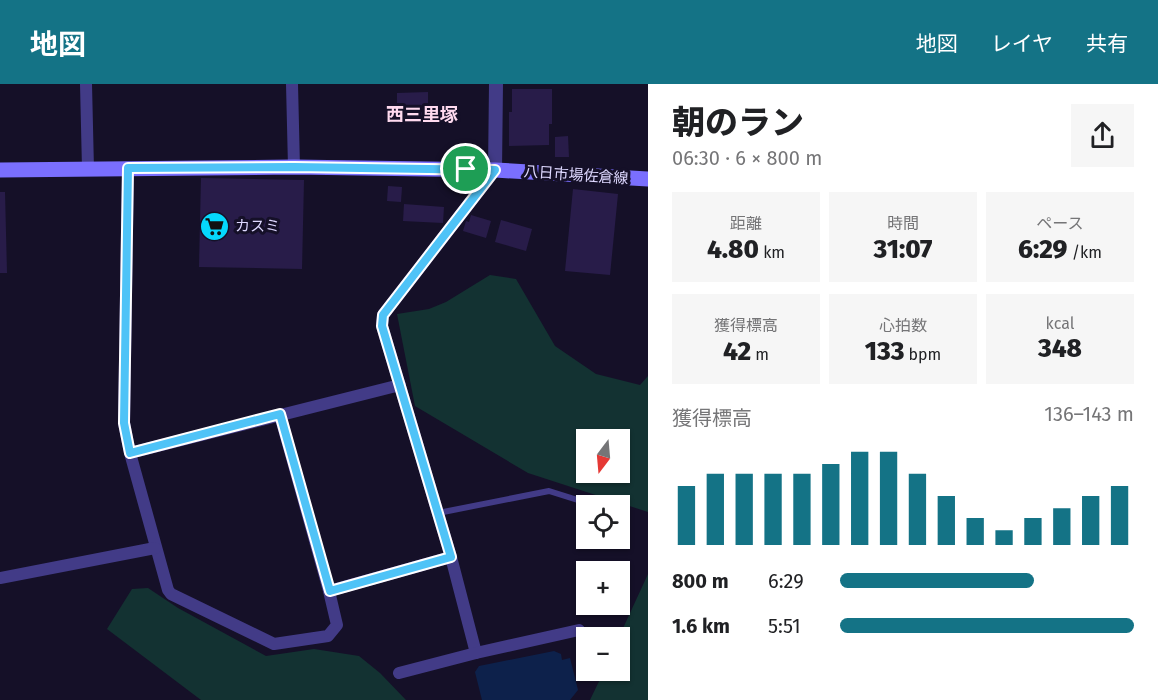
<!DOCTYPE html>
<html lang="ja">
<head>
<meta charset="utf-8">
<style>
	:root { --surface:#fff; --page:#f6f6f6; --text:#202124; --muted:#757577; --accent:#147386 }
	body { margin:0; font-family:"Fira Sans","Noto Sans JP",sans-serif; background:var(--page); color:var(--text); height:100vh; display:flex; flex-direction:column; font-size:22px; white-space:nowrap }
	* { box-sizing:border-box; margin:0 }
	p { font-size:20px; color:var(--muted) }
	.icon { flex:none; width:33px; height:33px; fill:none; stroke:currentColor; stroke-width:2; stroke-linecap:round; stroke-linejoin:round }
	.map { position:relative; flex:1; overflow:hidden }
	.side { display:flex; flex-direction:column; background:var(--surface); width:510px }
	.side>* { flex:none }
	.needle { width:39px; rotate:196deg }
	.fabs { position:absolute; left:576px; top:345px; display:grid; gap:12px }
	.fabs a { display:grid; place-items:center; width:54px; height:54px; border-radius:0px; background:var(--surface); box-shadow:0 2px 4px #0004; font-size:30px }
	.pin { position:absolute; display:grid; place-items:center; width:51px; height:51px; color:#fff; margin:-26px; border:3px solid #fff; border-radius:50%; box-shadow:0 2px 6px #0007 }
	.round { display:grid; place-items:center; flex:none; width:63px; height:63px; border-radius:0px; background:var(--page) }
	.headline { display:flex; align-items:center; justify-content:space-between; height:102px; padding:0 24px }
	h1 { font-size:33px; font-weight:800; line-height:45px }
	.metrics { display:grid; grid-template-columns:repeat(3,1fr); gap:9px; height:102px; padding:6px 24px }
	.metrics div { display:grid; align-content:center; border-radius:0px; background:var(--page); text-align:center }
	.metrics b { font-size:26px; font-weight:800 }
	.metrics small { font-size:16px; font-weight:400 }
	.metrics p { font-size:16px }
	.chart { height:168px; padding:12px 24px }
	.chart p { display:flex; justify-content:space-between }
	.chart svg { width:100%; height:108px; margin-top:6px; stroke:var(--accent); stroke-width:6 }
	ul { padding:0 24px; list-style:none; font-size:20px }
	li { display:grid; grid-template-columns:96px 72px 1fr; align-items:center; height:45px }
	li i { height:15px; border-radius:8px; background:var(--accent) }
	header { display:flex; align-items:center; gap:36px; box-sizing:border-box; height:84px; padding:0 30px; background:var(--accent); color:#fff }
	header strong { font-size:28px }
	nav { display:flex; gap:33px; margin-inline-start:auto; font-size:21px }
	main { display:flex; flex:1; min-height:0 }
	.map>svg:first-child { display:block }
</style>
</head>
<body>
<header>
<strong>地図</strong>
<nav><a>地図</a><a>レイヤ</a><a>共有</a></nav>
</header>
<main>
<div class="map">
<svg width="648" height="616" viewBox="0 0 648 616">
	<rect width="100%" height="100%" fill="#151028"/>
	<g fill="#133232" fill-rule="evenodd">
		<path d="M490 191 516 195 555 262 596 290 640 301 648 292V428L528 389 415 322 397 230 429 225 446 218ZM586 356H620V388H586Z"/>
		<path d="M648 490V616H590L604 587 620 586 619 553Z"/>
		<path d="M148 504 178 524 266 572 314 565 359 572 380 589 406 616H201L107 545 132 505Z"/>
	</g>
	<path fill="#0d214b" d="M554 567 561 570 562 576 570 574 578 606 570 616H482L475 588 479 582Z"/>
	<g fill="#281c49">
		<path d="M512 5H552V40H549V61L509 62V28H512Z"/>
		<path d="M428 8V32H397V9Z"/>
		<path d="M568 52 569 73H555V53Z"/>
		<path d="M201 94 304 96 302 185 199 183Z"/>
		<path d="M388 102 402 103 401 118 387 117Z"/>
		<path d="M573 105 618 110 610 191 565 187Z"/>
		<path d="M0 108H5L7 189H0Z"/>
		<path d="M404 120 444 123 443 139 403 137Z"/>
		<path d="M471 131 491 137 486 154 463 147 466 137 469 138Z"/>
		<path d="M501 136 532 145 526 167 495 158Z"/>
	</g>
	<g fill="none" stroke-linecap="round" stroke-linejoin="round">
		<path stroke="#423b87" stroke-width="6" d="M438 429 549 407 584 418"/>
		<g stroke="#423b87" stroke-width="12">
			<path d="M86 0 88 85"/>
			<path d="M292 0 294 83"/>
			<path d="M128 84 124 339 130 369 168 506 171 510 274 560 328 552 337 541 329 507 280 331"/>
			<path d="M130 369 400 301"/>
			<path d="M0 494 155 464"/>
			<path d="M329 507 451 473"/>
			<path d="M476 569 451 473 382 242 383 231 495 86"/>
			<path d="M399 589 476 569 579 546"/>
		</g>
		<path stroke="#423b87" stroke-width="14" d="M495 86 496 0"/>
		<path stroke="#7a6ffe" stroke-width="15" d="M0 86 294 83 495 86 648 95"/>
	</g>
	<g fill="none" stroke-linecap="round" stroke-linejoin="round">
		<defs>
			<path id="route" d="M294 83 495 86 383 231 382 242 451 473 330 507 280 330 130 369 124 339 128 84Z"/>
		</defs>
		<use href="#route" stroke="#fff" stroke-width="12"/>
		<use href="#route" stroke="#4fc3f7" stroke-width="8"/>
	</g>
	<defs>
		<symbol id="supermarket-disc" viewBox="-11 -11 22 22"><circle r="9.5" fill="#05d8fd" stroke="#151028"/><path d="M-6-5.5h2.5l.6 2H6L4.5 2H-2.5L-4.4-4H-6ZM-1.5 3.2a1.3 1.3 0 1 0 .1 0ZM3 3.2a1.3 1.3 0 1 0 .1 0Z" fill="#111"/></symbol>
	</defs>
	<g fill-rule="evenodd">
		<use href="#supermarket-disc" x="198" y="126" width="33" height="33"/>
	</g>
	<g text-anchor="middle" stroke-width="6" stroke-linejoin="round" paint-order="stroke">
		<g font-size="15" fill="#ded8ff" stroke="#151028">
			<text transform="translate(576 91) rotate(4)" y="5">八日市場佐倉線</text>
		</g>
		<g font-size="15" fill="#ded8ff" stroke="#151028" text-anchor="start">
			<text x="235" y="147">カスミ</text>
		</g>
		<g font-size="18" font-weight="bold" fill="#ffdaef" stroke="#151028">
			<text x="422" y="37">西三里塚</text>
		</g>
	</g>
</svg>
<div class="fabs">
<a><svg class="needle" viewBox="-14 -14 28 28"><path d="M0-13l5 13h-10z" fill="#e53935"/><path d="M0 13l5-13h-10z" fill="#757577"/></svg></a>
<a><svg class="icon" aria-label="locate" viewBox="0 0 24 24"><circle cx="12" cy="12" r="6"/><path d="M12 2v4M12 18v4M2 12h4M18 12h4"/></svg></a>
<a>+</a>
<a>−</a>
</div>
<div class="pin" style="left:466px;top:85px;background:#1e9e55"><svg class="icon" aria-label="arrive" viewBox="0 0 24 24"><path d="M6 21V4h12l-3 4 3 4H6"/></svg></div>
</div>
<section class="side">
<div class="headline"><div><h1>朝のラン</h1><p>06:30 · 6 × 800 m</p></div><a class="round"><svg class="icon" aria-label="share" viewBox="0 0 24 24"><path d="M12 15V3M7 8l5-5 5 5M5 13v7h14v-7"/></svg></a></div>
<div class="metrics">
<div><p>距離</p><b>4.80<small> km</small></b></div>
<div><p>時間</p><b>31:07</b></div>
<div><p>ペース</p><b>6:29<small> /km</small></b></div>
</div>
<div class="metrics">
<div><p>獲得標高</p><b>42<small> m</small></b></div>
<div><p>心拍数</p><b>133<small> bpm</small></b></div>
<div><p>kcal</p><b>348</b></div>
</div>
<div class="chart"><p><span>獲得標高</span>136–143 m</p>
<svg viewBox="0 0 160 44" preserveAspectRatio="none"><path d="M5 44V20M15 44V15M25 44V15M35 44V15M45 44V15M55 44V11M65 44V6M75 44V6M85 44V15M95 44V24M105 44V33M115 44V38M125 44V33M135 44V29M145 44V24M155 44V20"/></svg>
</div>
<ul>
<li><b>800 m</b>6:29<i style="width:66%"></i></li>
<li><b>1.6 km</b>5:51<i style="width:100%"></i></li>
</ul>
</section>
</main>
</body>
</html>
